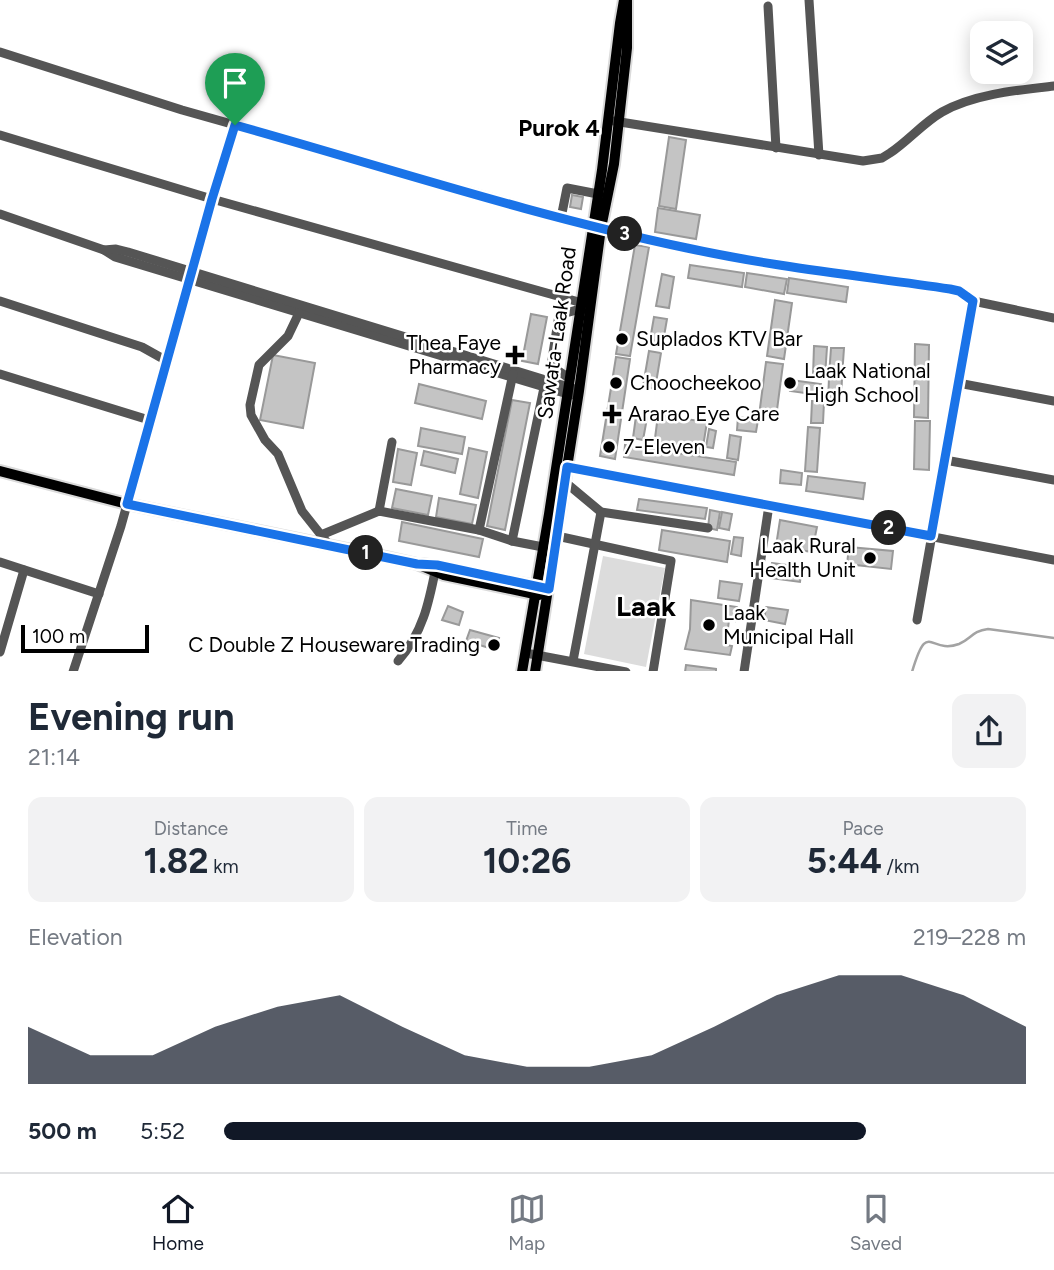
<!DOCTYPE html>
<html lang="en">
<head>
<meta charset="utf-8">
<style>
	:root { --surface:#fff; --page:#f2f2f3; --text:#1f2937; --muted:#747a83; --line:#e0e1e3; --accent:#111827 }
	body { margin:0; font-family:Figtree,sans-serif; background:var(--page); color:var(--text); height:100vh; display:flex; flex-direction:column; font-size:26px; white-space:nowrap }
	* { box-sizing:border-box; margin:0 }
	p { font-size:23px; color:var(--muted) }
	.icon { flex:none; width:38px; height:38px; fill:none; stroke:currentColor; stroke-width:2; stroke-linecap:round; stroke-linejoin:round }
	.map { position:relative; height:671px; overflow:hidden }
	.details { display:flex; flex-direction:column; background:var(--surface); flex:1 }
	.details>* { flex:none }
	.fabs { position:absolute; left:970px; top:21px; display:grid; gap:14px }
	.fabs a { display:grid; place-items:center; width:63px; height:63px; border-radius:14px; background:var(--surface); box-shadow:0 4px 18px #0003; font-size:35px }
	.scale { position:absolute; left:21px; bottom:18px; width:128px; box-sizing:border-box; padding-left:7px; border:4px solid #000; border-top:0; font-size:19px; line-height:24px; white-space:nowrap; color:#000; -webkit-text-stroke:5px #fff; paint-order:stroke }
	.pin { position:absolute; display:grid; place-items:center; width:60px; height:60px; color:#fff; margin:-72px -30px; border-radius:50% 50% 50% 0; rotate:-45deg; box-shadow:0 0 7px #0007 }
	.pin .icon { rotate:45deg }
	.km { position:absolute; width:35px; height:35px; margin:-18px; border-radius:50%; background:#222; color:#fff; font-size:19px; line-height:35px; text-align:center }
	.round { display:grid; place-items:center; flex:none; width:74px; height:74px; border-radius:14px; background:var(--page) }
	.overview { display:flex; align-items:center; justify-content:space-between; height:119px; padding:0 28px }
	h1 { font-size:38px; font-weight:700; line-height:52px }
	.figures { display:grid; grid-template-columns:repeat(3,1fr); gap:10px; height:119px; padding:7px 28px }
	.figures div { display:grid; align-content:center; border-radius:14px; background:var(--page); text-align:center }
	.figures b { font-size:35px; font-weight:700 }
	.figures small { font-size:19px; font-weight:400 }
	.figures p { font-size:19px }
	.chart { height:196px; padding:14px 28px }
	.chart p { display:flex; justify-content:space-between }
	.chart svg { width:100%; height:126px; margin-top:7px; fill:var(--accent); opacity:.7 }
	ul { padding:0 28px; list-style:none; font-size:23px }
	li { display:grid; grid-template-columns:112px 84px 1fr; align-items:center; height:52px }
	li i { height:18px; border-radius:9px; background:var(--accent) }
	.menu { display:flex; justify-content:space-around; align-items:center; height:98px; border-top:2px solid var(--line); background:var(--surface); font-size:19px; color:var(--muted) }
	.menu a { display:grid; justify-items:center; gap:4px }
	.menu .selected { color:var(--accent) }
	.map>svg:first-child { display:block }
</style>
</head>
<body>
<div class="map">
<svg width="1054" height="672" viewBox="0 0 1054 672">
	<rect width="100%" height="100%" fill="#fff"/>
	<path fill="#dcdcdc" d="M603 556 665 568 646 667 584 654Z"/>
	<g fill="none" stroke-linecap="round" stroke-linejoin="round">
		<path stroke="#a3a3a3" stroke-width="2.5" d="M912 672C928 618 929 655 959 644 971 639 972 631 988 629L1054 638"/>
	</g>
	<g fill="#c4c4c4" stroke="#999" stroke-width="2">
		<path d="M669 137 686 140 676 209 659 206Z"/>
		<path d="M572 195 583 197 581 209 570 207Z"/>
		<path d="M658 208 700 215 696 239 655 232Z"/>
		<path d="M635 245 649 247 630 356 616 354Z"/>
		<path d="M690 265 744 273 742 287 688 278Z"/>
		<path d="M747 273 787 279 784 294 745 287Z"/>
		<path d="M662 274 674 277 669 308 656 306Z"/>
		<path d="M789 278 848 287 846 302 787 293Z"/>
		<path d="M775 300 792 303 784 359 767 356Z"/>
		<path d="M531 314 547 317 538 364 522 361Z"/>
		<path d="M654 317 667 319 663 342 650 340Z"/>
		<path d="M915 344 929 345 928 418 914 417Z"/>
		<path d="M814 346 827 347 825 377 813 376Z"/>
		<path d="M831 348H844L842 377 829 376Z"/>
		<path d="M649 351 661 353 655 389 643 386Z"/>
		<path d="M273 355 315 363 303 428 260 420Z"/>
		<path d="M616 357 630 359 615 459 600 456Z"/>
		<path d="M766 362 783 364 777 410 760 408Z"/>
		<path d="M829 378H842L841 401H828Z"/>
		<path d="M791 380 821 384 820 395 790 391Z"/>
		<path d="M419 384 486 401 482 419 415 403Z"/>
		<path d="M512 400 530 403 505 530 487 526Z"/>
		<path d="M812 401 824 402 823 423H811Z"/>
		<path d="M658 415 707 422 702 453 654 446Z"/>
		<path d="M636 416 647 418 643 440 633 438Z"/>
		<path d="M738 417 758 420 756 432 737 430Z"/>
		<path d="M915 421H930L929 470 914 469Z"/>
		<path d="M808 427 820 428 817 472 805 471Z"/>
		<path d="M421 428 465 437 462 454 418 446Z"/>
		<path d="M709 429 716 431 713 448 706 447Z"/>
		<path d="M730 435 741 437 738 460 727 458Z"/>
		<path d="M625 445 736 462 734 475 624 457Z"/>
		<path d="M469 448 487 452 478 498 460 494Z"/>
		<path d="M398 449 417 453 411 485 393 482Z"/>
		<path d="M424 451 458 459 455 473 421 465Z"/>
		<path d="M781 470 802 473 801 485 780 483Z"/>
		<path d="M808 476 865 483 863 499 806 491Z"/>
		<path d="M396 489 432 496 428 515 392 508Z"/>
		<path d="M439 498 476 505 472 524 436 517Z"/>
		<path d="M639 499 707 508 705 519 637 510Z"/>
		<path d="M710 510 720 512 717 530 708 528Z"/>
		<path d="M722 512 732 514 729 530 719 528Z"/>
		<path d="M780 520 817 527 812 552 776 546Z"/>
		<path d="M402 522 483 539 479 557 399 541Z"/>
		<path d="M662 530 730 541 727 562 659 550Z"/>
		<path d="M734 537 743 538 741 556 731 554Z"/>
		<path d="M849 547 893 551 891 569 847 564Z"/>
		<path d="M772 563 802 567 800 582 770 578Z"/>
		<path d="M720 581 742 584 739 601 718 598Z"/>
		<path d="M691 600 737 607 735 621 729 620 726 645 732 646 730 655 685 649 690 629Z"/>
		<path d="M448 606 463 612 459 625 442 620Z"/>
		<path d="M766 607 788 610 785 624 764 620Z"/>
		<path d="M470 630 499 638 496 650 466 641Z"/>
		<path d="M686 665 716 669V672H685Z"/>
	</g>
	<g fill="none" stroke-linecap="round" stroke-linejoin="round">
		<defs>
			<g id="major">
				<path d="M0 471 127 504 386 557 417 564 444 575 539 595"/>
				<path d="M424 564 541 587"/>
				<path d="M522 672 549 514 602 170 620 23 624 0"/>
				<path d="M535 672 579 391 601 228 614 164 627 48V0"/>
			</g>
		</defs>
		<use href="#major" stroke="#dbdbdb" stroke-width="14"/>
		<g stroke="#555" stroke-width="9">
			<path d="M809 0 819 155"/>
			<path d="M768 6 776 148"/>
			<path d="M0 52 182 110 601 228 742 258 950 289 959 291 973 301 1054 318"/>
			<path d="M614 121 863 161 882 158 890 153C908 141 923 123 942 112 974 94 1018 90 1054 86"/>
			<path d="M0 135 212 199 586 304"/>
			<path d="M0 214 104 250 115 257 571 395"/>
			<path d="M561 218 567 188 598 194"/>
			<path d="M104 250 116 249 128 252 575 389"/>
			<path d="M0 301 142 347 167 361"/>
			<path d="M299 313 288 336 259 365 250 405 251 415 265 440 278 454 302 511 329 545"/>
			<path d="M0 374 149 420"/>
			<path d="M569 378 551 366 559 315 580 309"/>
			<path d="M958 383 1054 401"/>
			<path d="M945 460 1054 480"/>
			<path d="M567 467 1054 560"/>
			<path d="M565 482 601 512 708 528"/>
			<path d="M379 511 392 442"/>
			<path d="M479 530 513 374"/>
			<path d="M321 535 379 511 479 530 512 541 543 547"/>
			<path d="M557 536 671 561 653 672"/>
			<path d="M512 541 545 383"/>
			<path d="M0 562 99 594"/>
			<path d="M917 620 973 301"/>
			<path d="M0 652 24 570"/>
			<path d="M531 654 626 672"/>
			<path d="M398 661C423 633 429 602 436 567"/>
			<path d="M573 661 601 512"/>
			<path d="M73 672 121 526 212 199 235 125"/>
			<path d="M744 672 769 505"/>
		</g>
		<use href="#major" stroke="#000" stroke-width="10"/>
	</g>
	<g fill="none" stroke-linecap="round" stroke-linejoin="round">
		<defs>
			<path id="route" d="M235 125C385 167 534 216 687 248 774 267 862 276 950 289L959 291 973 301 931 536 567 467 549 589 437 565 417 564 127 504 212 199Z"/>
		</defs>
		<use href="#route" stroke="#fff" stroke-width="14"/>
		<use href="#route" stroke="#1a73e8" stroke-width="9"/>
	</g>
	<g fill="#000" stroke="#fff" stroke-width="2.5">
		<circle cx="622" cy="339" r="7"/>
		<path d="M511.5 344.5h7v7h7v7h-7v7h-7v-7h-7v-7h7z"/>
		<circle cx="616" cy="383" r="7"/>
		<circle cx="790" cy="383" r="7"/>
		<path d="M608.5 403.5h7v7h7v7h-7v7h-7v-7h-7v-7h7z"/>
		<circle cx="609" cy="447" r="7"/>
		<circle cx="870" cy="558" r="7"/>
		<circle cx="709" cy="625" r="7"/>
		<circle cx="494" cy="645" r="7"/>
	</g>
	<g text-anchor="middle" stroke-width="5" stroke-linejoin="round" paint-order="stroke">
		<g font-size="21" fill="#000" stroke="#fff">
			<text transform="translate(557 333) rotate(-82)" y="7">Sawata-Laak Road</text>
		</g>
		<g font-size="21" fill="#000" stroke="#fff" text-anchor="start">
			<text x="636" y="346">Suplados KTV Bar</text>
			<text x="501" y="350" text-anchor="end">Thea Faye<tspan x="501" dy="24">Pharmacy</tspan></text>
			<text x="804" y="378">Laak National<tspan x="804" dy="24">High School</tspan></text>
			<text x="630" y="390">Choocheekoo</text>
			<text x="628" y="421">Ararao Eye Care</text>
			<text x="623" y="454">7-Eleven</text>
			<text x="856" y="553" text-anchor="end">Laak Rural<tspan x="856" dy="24">Health Unit</tspan></text>
			<text x="723" y="620">Laak<tspan x="723" dy="24">Municipal Hall</tspan></text>
			<text x="480" y="652" text-anchor="end">C Double Z Houseware Trading</text>
		</g>
		<g font-size="23" font-weight="bold" fill="#000" stroke="#fff">
			<text x="559" y="136">Purok 4</text>
		</g>
		<g font-size="28" font-weight="bold" fill="#000" stroke="#fff">
			<text x="646" y="616">Laak</text>
		</g>
	</g>
</svg>
<div class="fabs">
<a><svg class="icon" aria-label="layers" viewBox="0 0 24 24"><path d="M12 4l9 5-9 5-9-5zM3 14l9 5 9-5"/></svg></a>
</div>
<div class="scale">100 m</div>
<div class="pin" style="left:235px;top:125px;background:#1e9e55"><svg class="icon" aria-label="arrive" viewBox="0 0 24 24"><path d="M6 21V4h12l-3 4 3 4H6"/></svg></div>
<b class="km" style="left:366px;top:553px">1</b>
<b class="km" style="left:889px;top:528px">2</b>
<b class="km" style="left:625px;top:234px">3</b>
</div>
<section class="details">
<div class="overview"><div><h1>Evening run</h1><p>21:14</p></div><a class="round"><svg class="icon" aria-label="share" viewBox="0 0 24 24"><path d="M12 15V3M7 8l5-5 5 5M5 13v7h14v-7"/></svg></a></div>
<div class="figures">
<div><p>Distance</p><b>1.82<small> km</small></b></div>
<div><p>Time</p><b>10:26</b></div>
<div><p>Pace</p><b>5:44<small> /km</small></b></div>
</div>
<div class="chart"><p><span>Elevation</span>219–228 m</p>
<svg viewBox="0 0 160 44" preserveAspectRatio="none"><path d="M0 44V24L10 34L20 34L30 24L40 17L50 13L60 24L70 34L80 38L90 38L100 34L110 24L120 13L130 6L140 6L150 13L160 24V44z"/></svg>
</div>
<ul>
<li><b>500 m</b>5:52<i style="width:80%"></i></li>
</ul>
</section>
<nav class="menu">
<a class="selected"><svg class="icon" aria-label="home" viewBox="0 0 24 24"><path d="M3 11l9-7 9 7M6 9v11h12V9"/></svg>Home</a>
<a><svg class="icon" aria-label="map" viewBox="0 0 24 24"><path d="M3 6l6-2 6 2 6-2v14l-6 2-6-2-6 2zM9 4v14M15 6v14"/></svg>Map</a>
<a><svg class="icon" aria-label="saved" viewBox="0 0 24 24"><path d="M7 4h10v16l-5-4-5 4z"/></svg>Saved</a>
</nav>
</body>
</html>
